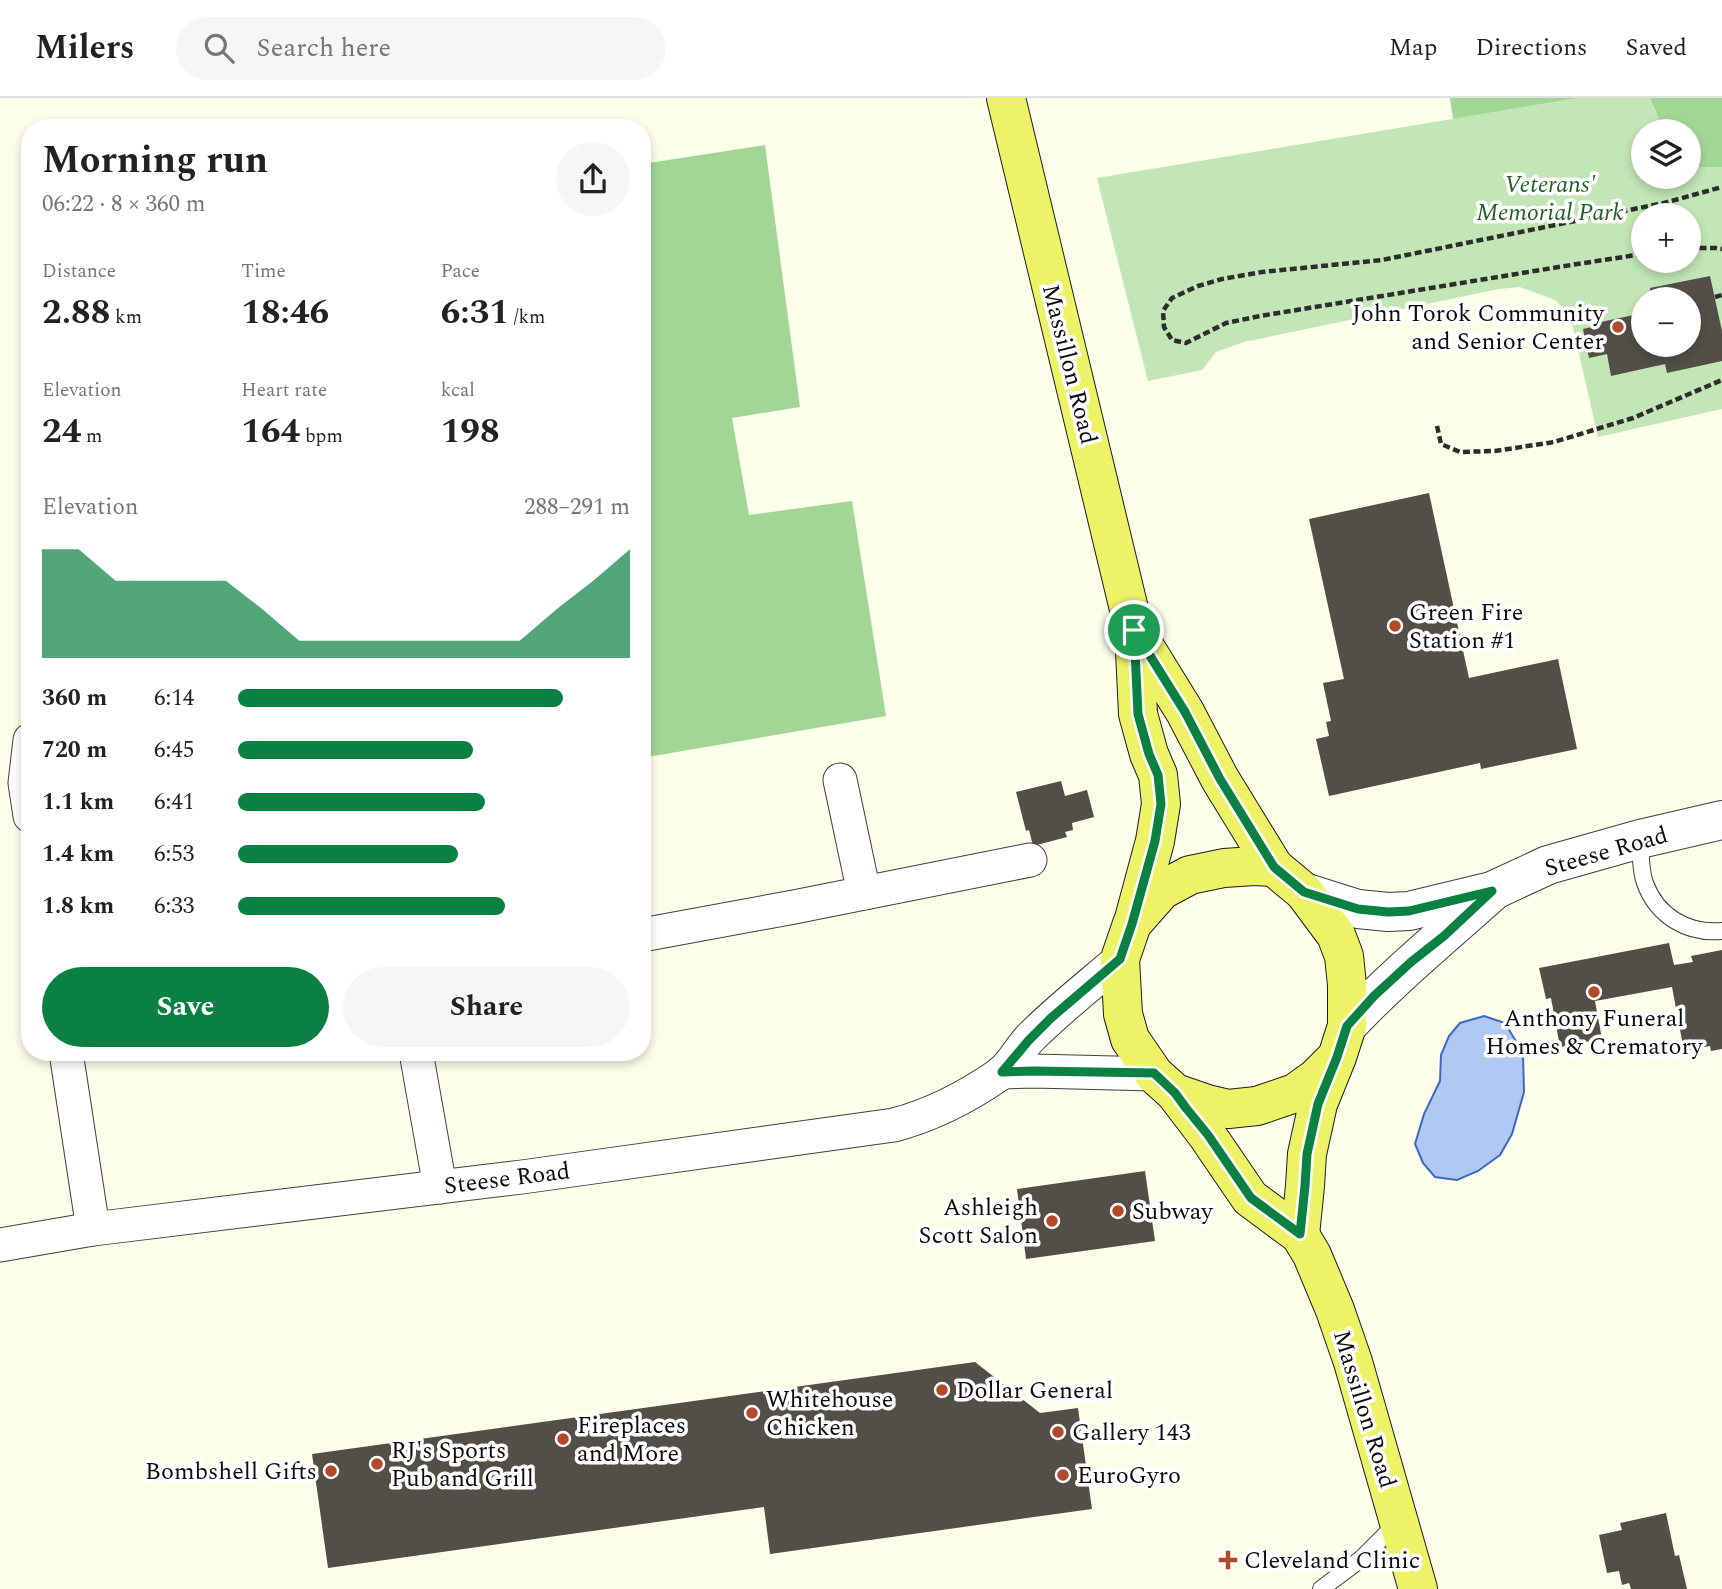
<!DOCTYPE html>
<html lang="en">
<head>
<meta charset="utf-8">
<style>
	:root { --surface:#fff; --page:#f6f6f6; --text:#222; --muted:#767676; --line:#e0e0e0; --accent:#0b8043 }
	body { margin:0; font-family:Spectral,serif; background:var(--page); color:var(--text); height:100vh; display:flex; flex-direction:column; font-size:26px; white-space:nowrap }
	* { box-sizing:border-box; margin:0 }
	p { font-size:23px; color:var(--muted) }
	.icon { flex:none; width:38px; height:38px; fill:none; stroke:currentColor; stroke-width:2; stroke-linecap:round; stroke-linejoin:round }
	.map { position:relative; flex:1; overflow:hidden }
	.side { position:absolute; left:21px; top:21px; width:630px; height:942px; display:flex; flex-direction:column; background:var(--surface); border-radius:28px; box-shadow:0 4px 10px #0003 }
	.side>* { flex:none }
	.buttons { position:absolute; left:1631px; top:21px; display:grid; gap:14px }
	.buttons a { display:grid; place-items:center; width:70px; height:70px; border-radius:50%; background:var(--surface); box-shadow:0 4px 10px #0003; font-size:35px }
	.pin { position:absolute; display:grid; place-items:center; width:60px; height:60px; color:#fff; margin:-30px; border:4px solid #fff; border-radius:50%; box-shadow:0 2px 7px #0007 }
	.round { display:grid; place-items:center; flex:none; width:74px; height:74px; border-radius:37px; background:var(--page) }
	.overview { display:flex; align-items:center; justify-content:space-between; height:119px; padding:0 21px }
	h1 { font-size:38px; font-weight:700; line-height:52px }
	.figures { display:grid; grid-template-columns:repeat(3,1fr); gap:10px; height:119px; padding:7px 21px }
	.figures div { display:grid; align-content:center }
	.figures b { font-size:35px; font-weight:700 }
	.figures small { font-size:19px; font-weight:400 }
	.figures p { font-size:19px }
	.chart { height:196px; padding:14px 21px }
	.chart p { display:flex; justify-content:space-between }
	.chart svg { width:100%; height:126px; margin-top:7px; fill:var(--accent); opacity:.7 }
	.action { display:flex; gap:14px; margin-top:auto; padding:14px 21px }
	.action a { flex:1; height:80px; border-radius:42px; background:var(--accent); color:#fff; font-size:28px; font-weight:700; line-height:80px; text-align:center }
	.action a+a { background:var(--page); color:var(--text) }
	ul { padding:0 21px; list-style:none; font-size:23px }
	li { display:grid; grid-template-columns:112px 84px 1fr; align-items:center; height:52px }
	li i { height:18px; border-radius:9px; background:var(--accent) }
	header { display:flex; align-items:center; gap:42px; box-sizing:border-box; height:98px; padding:0 35px; background:var(--surface); border-bottom:2px solid var(--line) }
	header strong { font-size:33px }
	nav { display:flex; gap:38px; margin-inline-start:auto; font-size:24px }
	.search { width:490px; height:63px; background:var(--page); display:flex; align-items:center; gap:18px; box-sizing:border-box; padding:0 24px; border-radius:38px; color:var(--muted); font-size:26px }
	.map>svg:first-child { display:block }
</style>
</head>
<body>
<header>
<strong>Milers</strong>
<div class="search"><svg class="icon" aria-label="search" viewBox="0 0 24 24"><circle cx="10" cy="10" r="6"/><path d="M15 15l6 6"/></svg>Search here</div>
<nav><a>Map</a><a>Directions</a><a>Saved</a></nav>
</header>
<div class="map">
<svg width="1722" height="1491" viewBox="0 0 1722 1491">
	<rect width="100%" height="100%" fill="#fcfeea"/>
	<path fill="#c2e6b6" fill-rule="evenodd" d="M1578 0H1650L1664 33H1643V79H1689V69H1722V311L1598 339 1570 216 1555 202 1520 189 1499 191 1244 244 1216 254 1202 272 1148 283 1097 80ZM1643 117H1689V163H1643ZM1643 201H1689V247H1643Z"/>
	<g fill="#a2d696">
		<path d="M1450 0H1578L1453 21Z"/>
		<path d="M1650 0H1722V69H1689V33H1664Z"/>
		<path d="M765 47 800 309 732 320 749 417 852 403 886 618 642 660V66Z"/>
	</g>
	<path fill="#b1c8f3" stroke="#3c69c6" stroke-width="2" d="M1484 918 1505 925 1523 955 1524 994 1512 1036 1500 1057 1478 1073 1457 1082 1435 1079 1423 1065 1415 1046 1424 1016 1440 983 1441 957 1449 938 1460 925Z"/>
	<g fill="#534f48">
		<path d="M1710 178 1722 233V263L1667 275 1665 266 1611 278 1607 256 1589 260 1583 231 1601 227V224L1643 215V247H1689V201H1652L1650 190Z"/>
		<path d="M1429 395 1469 580 1558 561 1577 651 1481 671 1480 665 1329 698 1316 641 1329 638 1326 624 1331 623 1323 585 1344 581 1309 421Z"/>
		<path d="M1061 683 1065 698 1087 692 1094 719 1072 725 1073 732 1065 734 1067 739 1033 748 1029 732 1026 733 1016 694Z"/>
		<path d="M1669 845 1674 867 1693 864 1691 858 1722 852V951L1711 953 1710 948 1684 953 1672 889 1595 903 1602 941 1560 949 1551 900 1546 901 1539 870Z"/>
		<path d="M1145 1073 1155 1143 1026 1161 1017 1091Z"/>
		<path d="M975 1264 1040 1315 1078 1310 1092 1411 770 1456 764 1409 328 1470 312 1356Z"/>
		<path d="M1666 1415 1675 1458 1679 1457 1687 1491H1631L1629 1485 1622 1487 1619 1473 1607 1475 1599 1437 1622 1432 1620 1425Z"/>
	</g>
	<g fill="none" stroke-linecap="round" stroke-linejoin="round">
		<defs>
			<g id="service">
				<path d="M1640 741C1641 755 1640 772 1645 785 1657 818 1687 836 1722 833"/>
				<path d="M1321 1491 1361 1461 1397 1425"/>
			</g>
			<g id="minor">
				<path d="M30 642 25 685 30 718"/>
				<path d="M840 682 864 795"/>
				<path d="M642 837 794 809 1030 762"/>
				<path d="M66 954 93 1131"/>
				<path d="M416 954 440 1089"/>
				<path d="M1002 974 1034 973 1154 976"/>
				<path d="M0 1147 93 1131 522 1079 894 1027C932 1017 967 999 1000 976 1012 967 1020 950 1031 939 1059 911 1090 887 1120 861"/>
			</g>
			<g id="tertiary">
				<path d="M1304 794 1358 811 1388 814 1409 813 1492 793 1548 767 1587 756 1640 741 1722 722"/>
				<path d="M1347 928C1392 880 1442 839 1491 795"/>
			</g>
			<g id="primary">
				<path d="M1006 0 1134 532 1138 616 1149 656 1158 677 1161 706 1155 743 1134 821"/>
				<path d="M1135 533 1185 614 1220 681 1274 769"/>
				<path d="M1175 995 1207 1037 1250 1100 1300 1137 1312 1157 1335 1212 1353 1264 1418 1491"/>
				<path d="M1300 1137 1305 1088 1307 1056 1318 1006 1337 959 1347 928V887L1344 858 1336 837 1304 794 1274 769 1254 768 1224 770 1190 777 1162 792 1132 826 1120 861 1123 916 1130 941 1154 976 1175 995 1207 1006 1228 1011 1257 1008 1295 995 1316 980 1337 959"/>
			</g>
		</defs>
		<use href="#service" stroke="#3e3e3e" stroke-width="18"/>
		<use href="#minor" stroke="#3e3e3e" stroke-width="35"/>
		<use href="#tertiary" stroke="#3e3e3e" stroke-width="40"/>
		<use href="#primary" stroke="#1c1c1c" stroke-width="40"/>
		<g stroke="#2d2d2d" stroke-width="4.5" stroke-dasharray="7 3.5" stroke-linecap="butt">
			<path d="M1689 150H1716L1722 151"/>
			<path d="M1643 156 1571 167 1260 218 1226 225 1186 245 1172 242 1164 229 1163 213 1172 200 1198 188 1222 181 1262 174 1382 162 1664 105 1722 89"/>
			<path d="M1715 199 1722 197"/>
			<path d="M1437 328 1441 346 1460 354 1495 353 1554 344 1633 320 1722 282"/>
		</g>
		<use href="#service" stroke="#fff" stroke-width="16"/>
		<use href="#minor" stroke="#fff" stroke-width="33"/>
		<use href="#tertiary" stroke="#fff" stroke-width="38"/>
		<use href="#primary" stroke="#eef266" stroke-width="38"/>
	</g>
	<g fill="none" stroke-linecap="round" stroke-linejoin="round">
		<defs>
			<path id="route" d="M1134 532 1185 614 1220 681 1274 769 1304 794 1358 811 1388 814 1409 813 1492 793 1444 838 1411 864 1374 898 1347 928 1337 959 1318 1006 1307 1056 1305 1088 1300 1136 1251 1100 1208 1037 1186 1010 1175 995 1154 975 1034 973 1002 974 1029 942 1051 920 1120 861 1132 826 1155 743 1161 706 1158 677 1149 656 1138 616Z"/>
		</defs>
		<use href="#route" stroke="#fff" stroke-width="14"/>
		<use href="#route" stroke="#0b8043" stroke-width="9"/>
	</g>
	<g fill="#b3492b" stroke="#fff" stroke-width="2.5">
		<circle cx="1618" cy="229" r="7"/>
		<circle cx="1395" cy="528" r="7"/>
		<circle cx="1594" cy="894" r="7"/>
		<circle cx="1118" cy="1113" r="7"/>
		<circle cx="1052" cy="1123" r="7"/>
		<circle cx="942" cy="1292" r="7"/>
		<circle cx="752" cy="1315" r="7"/>
		<circle cx="1058" cy="1334" r="7"/>
		<circle cx="563" cy="1341" r="7"/>
		<circle cx="377" cy="1366" r="7"/>
		<circle cx="331" cy="1373" r="7"/>
		<circle cx="1063" cy="1377" r="7"/>
		<path d="M1224.5 1451.5h7v7h7v7h-7v7h-7v-7h-7v-7h7z"/>
	</g>
	<g text-anchor="middle" stroke-width="7" stroke-linejoin="round" paint-order="stroke">
		<g font-size="24" font-style="italic" fill="#1f5f23" stroke="#fff">
			<text x="1550" y="94">Veterans'<tspan x="1550" dy="28">Memorial Park</tspan></text>
		</g>
		<g font-size="24" fill="#0b0b0b" stroke="#fff" text-anchor="start">
			<text x="1604" y="223" text-anchor="end">John Torok Community<tspan x="1604" dy="28">and Senior Center</tspan></text>
			<text x="1409" y="522">Green Fire<tspan x="1409" dy="28">Station #1</tspan></text>
			<text x="1594" y="928" text-anchor="middle">Anthony Funeral<tspan x="1594" dy="28">Homes &amp; Crematory</tspan></text>
			<text x="1038" y="1117" text-anchor="end">Ashleigh<tspan x="1038" dy="28">Scott Salon</tspan></text>
			<text x="1132" y="1121">Subway</text>
			<text x="956" y="1300">Dollar General</text>
			<text x="766" y="1309">Whitehouse<tspan x="766" dy="28">Chicken</tspan></text>
			<text x="577" y="1335">Fireplaces<tspan x="577" dy="28">and More</tspan></text>
			<text x="1072" y="1342">Gallery 143</text>
			<text x="391" y="1360">RJ's Sports<tspan x="391" dy="28">Pub and Grill</tspan></text>
			<text x="317" y="1381" text-anchor="end">Bombshell Gifts</text>
			<text x="1077" y="1385">EuroGyro</text>
			<text x="1244" y="1470">Cleveland Clinic</text>
		</g>
		<g font-size="24" fill="#0b0b0b" stroke="#fff">
			<text transform="translate(1070 266) rotate(76)" y="8">Massillon Road</text>
			<text transform="translate(1606 753) rotate(-16)" y="8">Steese Road</text>
			<text transform="translate(507 1080) rotate(-7)" y="8">Steese Road</text>
			<text transform="translate(1365 1311) rotate(73)" y="8">Massillon Road</text>
		</g>
	</g>
</svg>
<div class="buttons">
<a><svg class="icon" aria-label="layers" viewBox="0 0 24 24"><path d="M12 4l9 5-9 5-9-5zM3 14l9 5 9-5"/></svg></a>
<a>+</a>
<a>−</a>
</div>
<div class="pin" style="left:1134px;top:532px;background:#1e9e55"><svg class="icon" aria-label="arrive" viewBox="0 0 24 24"><path d="M6 21V4h12l-3 4 3 4H6"/></svg></div>
<section class="side">
<div class="overview"><div><h1>Morning run</h1><p>06:22 · 8 × 360 m</p></div><a class="round"><svg class="icon" aria-label="share" viewBox="0 0 24 24"><path d="M12 15V3M7 8l5-5 5 5M5 13v7h14v-7"/></svg></a></div>
<div class="figures">
<div><p>Distance</p><b>2.88<small> km</small></b></div>
<div><p>Time</p><b>18:46</b></div>
<div><p>Pace</p><b>6:31<small> /km</small></b></div>
</div>
<div class="figures">
<div><p>Elevation</p><b>24<small> m</small></b></div>
<div><p>Heart rate</p><b>164<small> bpm</small></b></div>
<div><p>kcal</p><b>198</b></div>
</div>
<div class="chart"><p><span>Elevation</span>288–291 m</p>
<svg viewBox="0 0 160 44" preserveAspectRatio="none"><path d="M0 44V6L10 6L20 17L30 17L40 17L50 17L60 27L70 38L80 38L90 38L100 38L110 38L120 38L130 38L140 27L150 17L160 6V44z"/></svg>
</div>
<ul>
<li><b>360 m</b>6:14<i style="width:83%"></i></li>
<li><b>720 m</b>6:45<i style="width:60%"></i></li>
<li><b>1.1 km</b>6:41<i style="width:63%"></i></li>
<li><b>1.4 km</b>6:53<i style="width:56%"></i></li>
<li><b>1.8 km</b>6:33<i style="width:68%"></i></li>
</ul>
<div class="action"><a>Save</a><a>Share</a></div>
</section>
</div>
</body>
</html>
